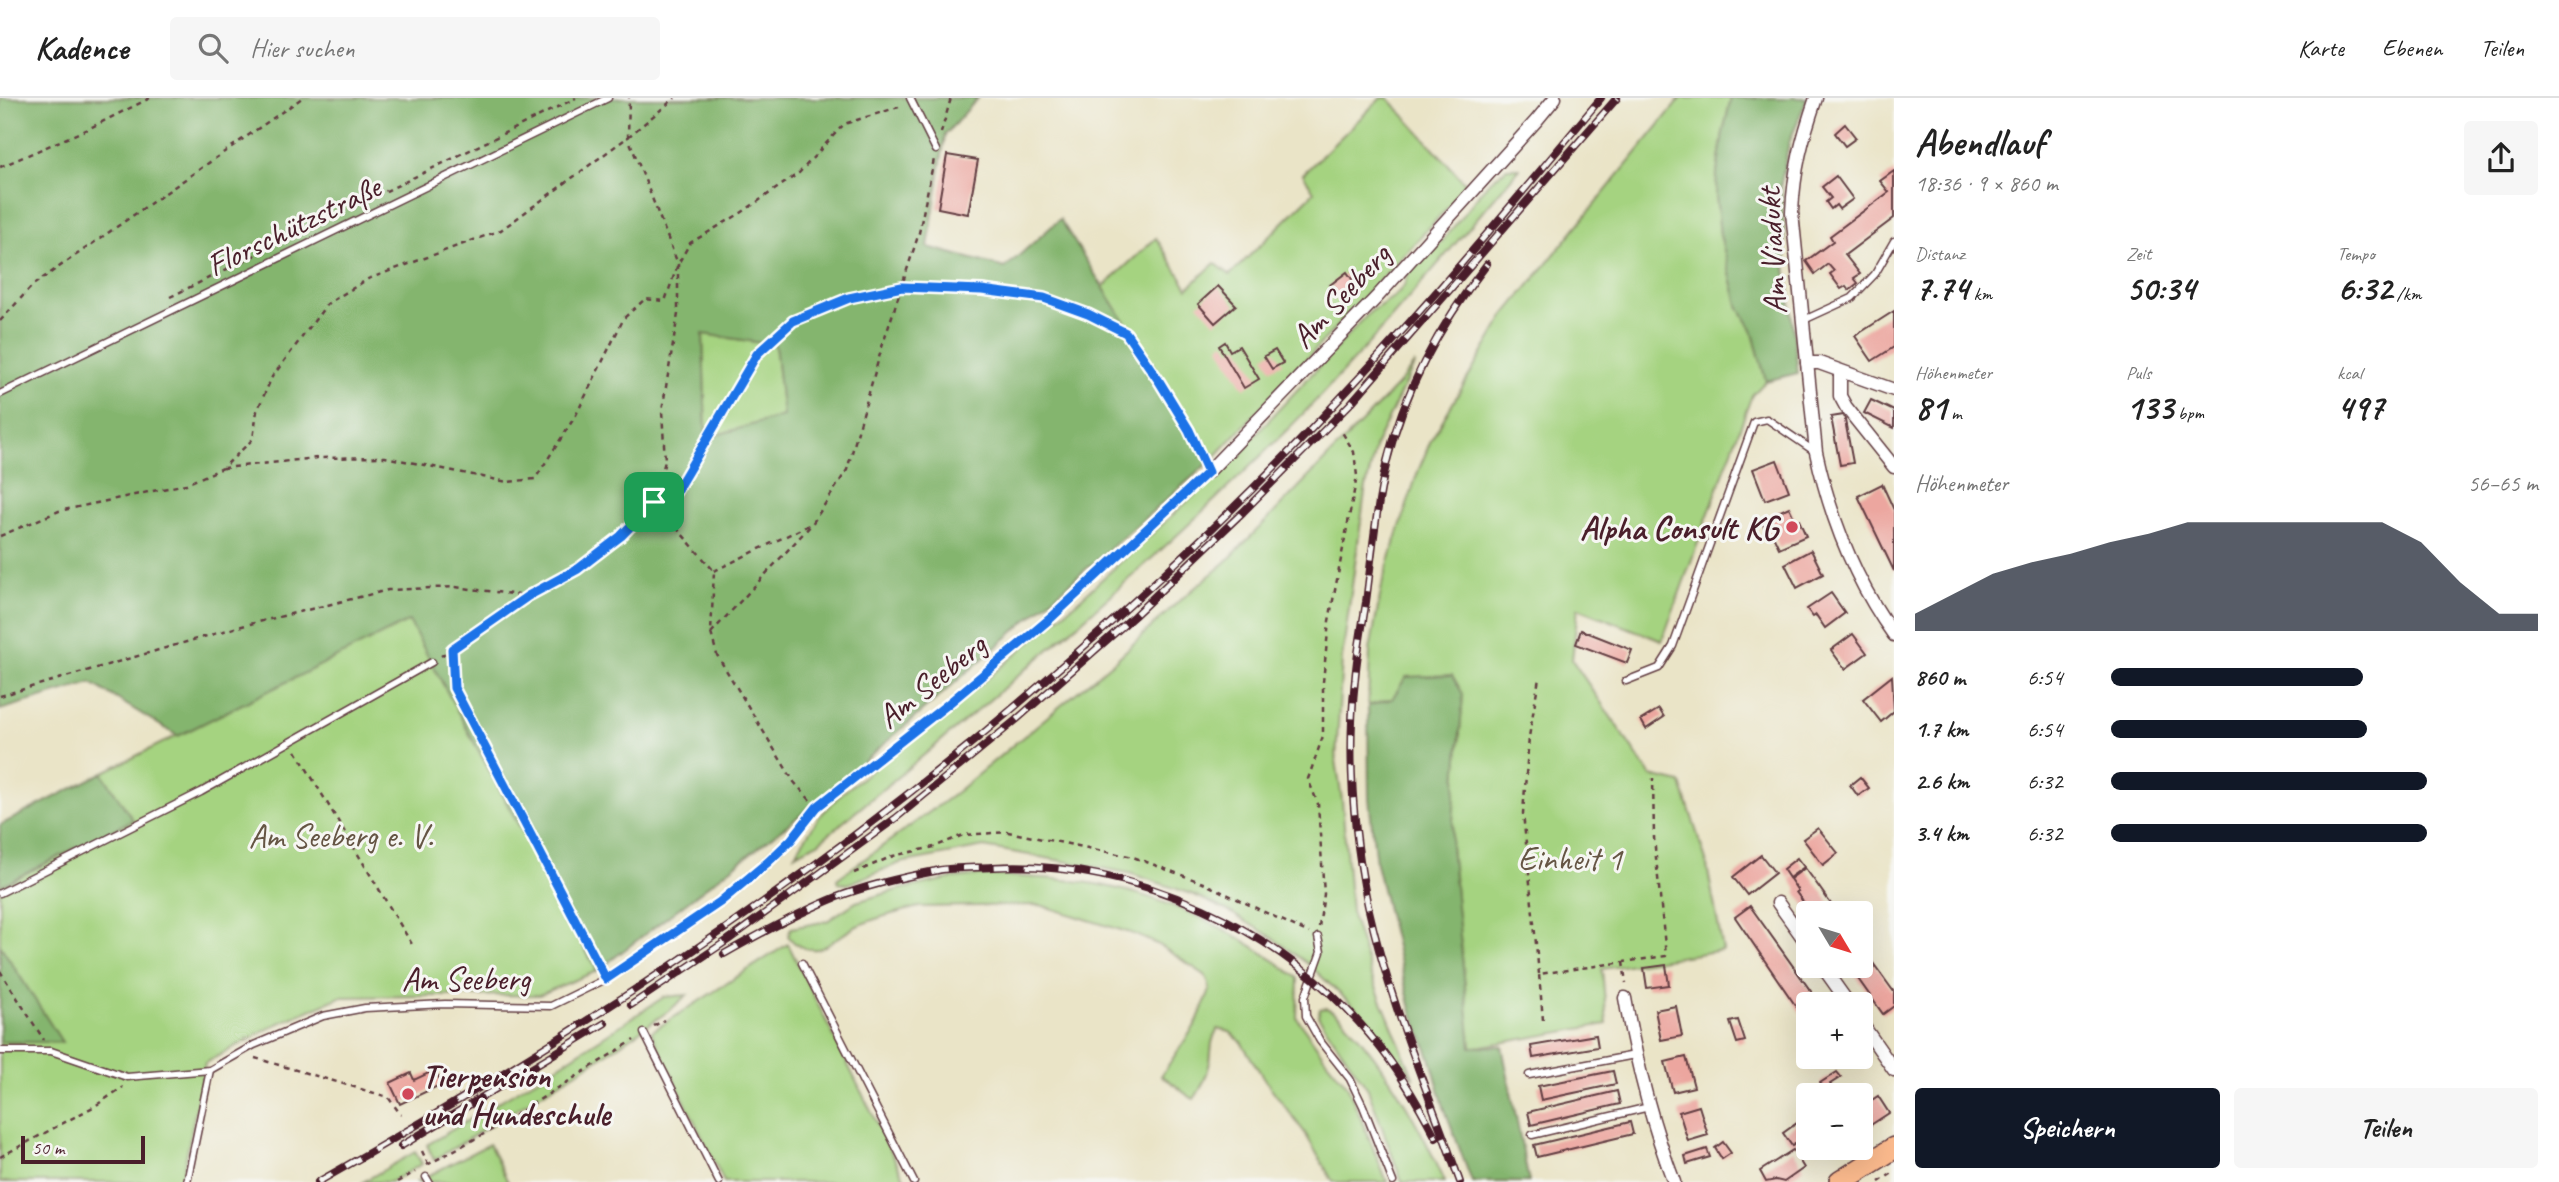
<!DOCTYPE html>
<html lang="de">
<head>
<meta charset="utf-8">
<style>
	:root { --surface:#fff; --page:#f6f6f6; --text:#222; --muted:#767676; --line:#e0e0e0; --accent:#111827 }
	body { margin:0; font-family:Caveat,sans-serif; background:var(--page); color:var(--text); height:100vh; display:flex; flex-direction:column; font-size:26px; white-space:nowrap }
	* { box-sizing:border-box; margin:0 }
	p { font-size:23px; color:var(--muted) }
	.icon { flex:none; width:38px; height:38px; fill:none; stroke:currentColor; stroke-width:2; stroke-linecap:round; stroke-linejoin:round }
	.map { position:relative; flex:1; overflow:hidden }
	.panel { display:flex; flex-direction:column; background:var(--surface); width:665px }
	.panel>* { flex:none }
	.needle { width:46px; rotate:128deg }
	.buttons { position:absolute; left:1796px; top:803px; display:grid; gap:14px }
	.buttons a { display:grid; place-items:center; width:77px; height:77px; border-radius:7px; background:var(--surface); box-shadow:0 7px 28px #0002; font-size:35px }
	.scale { position:absolute; left:21px; bottom:18px; width:124px; box-sizing:border-box; padding-left:7px; border:4px solid #4a1f2b; border-top:0; font-size:19px; line-height:24px; white-space:nowrap; color:#4a1f2b; -webkit-text-stroke:5px #f6f6f2; paint-order:stroke }
	.pin { position:absolute; display:grid; place-items:center; width:60px; height:60px; color:#fff; margin:-30px; border-radius:14px; box-shadow:0 4px 10px #0006 }
	.round { display:grid; place-items:center; flex:none; width:74px; height:74px; border-radius:7px; background:var(--page) }
	.summary { display:flex; align-items:center; justify-content:space-between; height:119px; padding:0 21px }
	h1 { font-size:38px; font-weight:700; line-height:52px }
	.metrics { display:grid; grid-template-columns:repeat(3,1fr); gap:10px; height:119px; padding:7px 21px }
	.metrics div { display:grid; align-content:center }
	.metrics b { font-size:35px; font-weight:700 }
	.metrics small { font-size:19px; font-weight:400 }
	.metrics p { font-size:19px }
	.chart { height:196px; padding:14px 21px }
	.chart p { display:flex; justify-content:space-between }
	.chart svg { width:100%; height:126px; margin-top:7px; fill:var(--accent); opacity:.7 }
	.cta { display:flex; gap:14px; margin-top:auto; padding:14px 21px }
	.cta a { flex:1; height:80px; border-radius:7px; background:var(--accent); color:#fff; font-size:28px; font-weight:700; line-height:80px; text-align:center }
	.cta a+a { background:var(--page); color:var(--text) }
	ul { padding:0 21px; list-style:none; font-size:23px }
	li { display:grid; grid-template-columns:112px 84px 1fr; align-items:center; height:52px }
	li i { height:18px; border-radius:9px; background:var(--accent) }
	header { display:flex; align-items:center; gap:42px; box-sizing:border-box; height:98px; padding:0 35px; background:var(--surface); border-bottom:2px solid var(--line) }
	header strong { font-size:33px }
	nav { display:flex; gap:38px; margin-inline-start:auto; font-size:24px }
	.search { width:490px; height:63px; background:var(--page); display:flex; align-items:center; gap:18px; box-sizing:border-box; padding:0 24px; border-radius:7px; color:var(--muted); font-size:26px }
	main { display:flex; flex:1; min-height:0 }
	.map>svg:first-child { display:block }
</style>
</head>
<body>
<header>
<strong>Kadence</strong>
<div class="search"><svg class="icon" aria-label="search" viewBox="0 0 24 24"><circle cx="10" cy="10" r="6"/><path d="M15 15l6 6"/></svg>Hier suchen</div>
<nav><a>Karte</a><a>Ebenen</a><a>Teilen</a></nav>
</header>
<main>
<div class="map">
<svg width="1894" height="1084" viewBox="0 0 1894 1084">
	<rect width="100%" height="100%" fill="#f6f6f2"/>
	<filter id="ink" filterUnits="userSpaceOnUse"><feTurbulence type="fractalNoise" baseFrequency=".0143" numOctaves="2"/><feDisplacementMap in="SourceGraphic" scale="14" xChannelSelector="R" yChannelSelector="G"/><feConvolveMatrix kernelMatrix="1 2 1 2 8 2 1 2 1" color-interpolation-filters="sRGB"/></filter>
	<filter id="wash" filterUnits="userSpaceOnUse"><feTurbulence type="fractalNoise" baseFrequency=".00686" numOctaves="4" result="noise"/><feDisplacementMap in="SourceGraphic" scale="28" xChannelSelector="R" yChannelSelector="G"/><feGaussianBlur stdDeviation="1.57" result="paint"/><feColorMatrix in="noise" values="0 0 0 0 0 0 0 0 0 0 0 0 0 0 0 0 0 1.4 0 .05"/><feComposite in="paint" operator="in"/></filter>
	<g filter="url(#wash)">
		<rect width="100%" height="100%" fill="#eae4c7"/>
		<g fill="#a5d380" stroke="#787956" stroke-width="2">
			<path d="M1381 0H1388L1468 88 1212 362 1103 189 1156 140 1188 190 1215 165 1230 177 1314 94 1303 76Z"/>
			<path d="M1681 0H1731L1723 35 1717 75 1716 97 1720 137 1739 210 1752 231 1766 283 1752 297 1662 543 1578 510 1572 562 1651 678 1681 685 1706 763 1723 852 1602 871 1607 926 1471 950 1451 748 1463 596 1392 601 1368 608 1370 552 1383 482 1417 376 1431 342 1505 217Z"/>
			<path d="M1507 70H1520C1444 158 1370 249 1288 331 1140 479 979 612 818 745L795 756 819 719 841 696 989 579 1080 501 1223 371 1370 214 1395 198 1404 188 1410 169 1424 154 1440 146 1488 85Z"/>
			<path d="M703 236 775 247 783 318 706 340Z"/>
			<path d="M1415 265 1376 346 1365 394 1342 560 1336 662 1342 702 1351 814 1371 877 1414 981 1366 920 1308 866 1270 838 1228 813 1192 796 1129 775 984 749 900 765 848 786 838 785 837 781 953 697 1117 561 1179 503 1226 464 1397 288Z"/>
			<path d="M409 522 597 873 539 897 340 899 275 927 205 965 181 1084H0V944H61L0 847V788L133 722 102 675Z"/>
			<path d="M984 777C1023 779 1062 780 1101 787 1173 801 1240 835 1298 880L1297 920 1327 963 1347 987 1387 1084H1333L1305 1035 1265 982 1241 944 1230 934 1218 931C1210 942 1212 952 1210 964 1207 978 1202 990 1194 1001 1181 995 1175 984 1161 978L1196 926 1210 892 1208 883 1205 877 1159 847 1134 836 1040 807 919 809C898 814 874 820 855 829 845 834 825 851 817 851 804 853 795 847 788 838L791 830 827 823 856 804 897 792 953 780Z"/>
			<path d="M788 846 906 1084H724L651 934Z"/>
			<path d="M687 897 670 912 603 958 434 1062 427 1047 555 970 664 899Z"/>
			<path d="M1326 910C1341 915 1352 931 1362 943 1397 986 1422 1033 1445 1084H1402L1368 991 1318 918 1320 911Z"/>
			<path d="M489 1046 508 1084H416Z"/>
			<path d="M415 1054 422 1066 390 1084H363Z"/>
		</g>
		<g fill="#84b56e" stroke="#676a4c" stroke-width="2" fill-rule="evenodd">
			<path d="M0 0H978L945 37 928 149 1005 170 1060 121 1212 362 816 705 597 873 409 523 178 638 91 585 0 612ZM703 236 775 247 783 318 706 340Z"/>
			<path d="M1731 0H1807L1789 45 1781 85 1786 168 1798 275 1766 283 1752 231 1739 210 1720 137 1716 97 1717 75 1723 35Z"/>
			<path d="M1452 577 1463 596 1451 748 1471 949 1502 948 1529 1084H1472L1444 1009 1431 962 1411 911 1376 766 1369 700 1368 608 1392 601 1406 579Z"/>
			<path d="M102 675 133 722 0 788V727Z"/>
			<path d="M0 847 62 944H0Z"/>
		</g>
		<g id="blocks">
			<g fill="#eca69f">
				<path d="M1845 26 1856 40 1845 48 1835 35Z"/>
				<path d="M947 57 978 62 968 116 938 110Z"/>
				<path d="M1894 73V120L1845 157 1860 176 1854 180 1858 185 1849 192 1846 188 1841 191 1830 176 1834 173 1828 166 1815 176 1806 163 1833 143 1830 138 1889 94 1880 83Z"/>
				<path d="M1836 78 1853 101 1839 111 1836 107 1831 111 1826 104 1831 100 1822 89Z"/>
				<path d="M1347 174 1356 187 1340 200 1330 187Z"/>
				<path d="M1218 188 1236 207 1215 225 1198 206Z"/>
				<path d="M1894 213V249L1872 263 1855 238Z"/>
				<path d="M1225 244 1230 253 1239 248 1259 281 1244 290 1219 248Z"/>
				<path d="M1275 252 1283 265 1272 271 1264 258Z"/>
				<path d="M1871 302 1894 313V330L1864 315Z"/>
				<path d="M1844 317 1853 365 1840 367 1831 319Z"/>
				<path d="M1777 362 1789 393 1765 402 1753 371Z"/>
				<path d="M1882 386 1894 412V473L1858 398Z"/>
				<path d="M1789 409 1796 424 1799 422 1806 438 1779 450 1772 435 1768 437 1761 422Z"/>
				<path d="M1811 452 1823 476 1797 490 1785 466Z"/>
				<path d="M1831 495 1845 515 1825 530 1816 517 1813 519 1807 511Z"/>
				<path d="M1581 532 1632 552 1627 565 1576 546Z"/>
				<path d="M1853 536 1867 555 1845 571 1831 552Z"/>
				<path d="M1892 578 1894 613 1881 624 1863 601Z"/>
				<path d="M1659 611 1664 619 1646 631 1641 622Z"/>
				<path d="M1860 679 1869 690 1858 698 1850 687Z"/>
				<path d="M1818 730 1838 755 1823 767 1803 741Z"/>
				<path d="M1761 757 1775 775 1747 797 1733 779Z"/>
				<path d="M1797 760 1804 769 1789 780 1783 771Z"/>
				<path d="M1805 770 1814 782 1838 816H1812L1796 794 1798 793 1790 781Z"/>
				<path d="M1750 808 1820 906H1808V926L1735 819Z"/>
				<path d="M1860 847 1894 894V908L1883 916 1849 868H1860Z"/>
				<path d="M1666 867 1669 887 1647 890 1644 870Z"/>
				<path d="M1676 908 1682 938 1661 942 1655 912Z"/>
				<path d="M1738 922 1745 943 1737 945 1730 924Z"/>
				<path d="M1596 937 1598 949 1533 960 1531 948Z"/>
				<path d="M1686 959 1694 989 1673 994 1665 964Z"/>
				<path d="M435 972 442 986 400 1006 390 985 411 975 414 982Z"/>
				<path d="M1613 973 1616 986 1541 1002 1538 988Z"/>
				<path d="M1837 974 1841 979 1830 986 1834 992 1828 996 1820 985Z"/>
				<path d="M1617 993 1620 1006 1531 1027 1528 1014Z"/>
				<path d="M1878 998 1889 1015 1863 1032 1860 1029V1010Z"/>
				<path d="M1699 1008 1708 1037 1688 1043 1679 1014Z"/>
				<path d="M1630 1024 1633 1036 1537 1059 1534 1047Z"/>
				<path d="M1797 1025 1803 1035 1797 1039 1799 1043 1792 1048 1783 1035Z"/>
				<path d="M1723 1044 1731 1055 1722 1061 1715 1050Z"/>
				<path d="M1707 1051 1710 1059 1687 1066 1685 1058Z"/>
				<path d="M1793 1052 1804 1070 1784 1084 1776 1082 1766 1084 1760 1073Z"/>
			</g>
		</g>
	</g>
	<g filter="url(#ink)">
		<use href="#blocks" fill-opacity="0" stroke="#623d42" stroke-width="2"/>
		<g fill="none" stroke-linecap="round" stroke-linejoin="round">
			<defs>
				<g id="service">
					<path d="M910 0 936 52"/>
					<path d="M1804 222 1852 200 1875 176 1894 143"/>
					<path d="M0 296 608 0"/>
					<path d="M1626 583 1659 570 1673 548 1754 324 1767 321 1814 353"/>
					<path d="M0 795 201 694 432 564"/>
					<path d="M1318 839 1321 854 1305 899 1306 918 1320 943 1350 981 1363 1008 1393 1084"/>
					<path d="M802 865 914 1084"/>
					<path d="M644 935 719 1084"/>
					<path d="M0 953H51L127 979 210 972 254 947 323 918 365 910 445 906 551 908 606 881 720 804 768 764 791 742 817 709 948 606 1052 519 1208 374"/>
					<path d="M1529 977 1635 957"/>
					<path d="M1532 1037 1649 1009"/>
					<path d="M426 1079 429 1084"/>
					<path d="M187 1084 210 972"/>
				</g>
				<g id="minor">
					<path d="M1816 0C1802 41 1794 71 1792 114L1816 354C1830 418 1855 483 1894 537"/>
					<path d="M1807 265H1819L1894 292"/>
					<path d="M1840 273V298L1846 309 1894 369"/>
					<path d="M1208 374 1376 200 1536 23 1555 0"/>
					<path d="M1778 805 1808 847"/>
					<path d="M1822 868 1849 906"/>
					<path d="M1625 900C1636 963 1651 1024 1674 1084"/>
					<path d="M1860 923 1894 972"/>
				</g>
				<path id="primary" d="M1840 1084 1894 1050"/>
			</defs>
			<use href="#service" stroke="#623d42" stroke-width="9"/>
			<use href="#minor" stroke="#623d42" stroke-width="15"/>
			<use href="#primary" stroke="#623d42" stroke-width="24"/>
			<g stroke="#623d42" stroke-width="2.5" stroke-dasharray="5 5" stroke-linecap="butt">
				<path d="M941 35 951 0"/>
				<path d="M0 69 90 30 150 0"/>
				<path d="M170 199 576 0"/>
				<path d="M0 223 33 187 302 0"/>
				<path d="M223 370 317 360 385 359 507 384 535 381 576 317 624 220 645 201 665 203 678 166 690 145 741 115 799 75 844 26 902 8"/>
				<path d="M0 438 59 413 186 386 223 370 253 341 257 313 272 279 327 206 368 181 501 132 628 39 675 0"/>
				<path d="M714 473 809 427"/>
				<path d="M711 535 812 426 847 372 882 249 919 135 934 61"/>
				<path d="M452 551 454 590 601 872"/>
				<path d="M441 558 528 498 578 471 621 438 654 404 665 363 662 313 678 216V166L628 39 629 0"/>
				<path d="M0 598 238 529 388 492 455 489 528 498"/>
				<path d="M296 653 413 848"/>
				<path d="M810 702 794 684 717 557 711 535 714 473 654 404 675 395 757 256 793 223 849 200 903 189 982 192 1044 200 1089 216 1126 235 1159 283 1189 332 1202 360"/>
				<path d="M854 775 893 758 934 749 963 737 1008 734 1133 759 1203 785 1309 835"/>
				<path d="M1319 829 1324 796 1318 706 1308 681 1323 638V584L1329 523 1357 378 1354 354 1342 334"/>
				<path d="M1623 864 1626 885"/>
				<path d="M0 873 44 942"/>
				<path d="M1539 876 1523 715 1529 639 1539 580"/>
				<path d="M1543 922 1539 876 1666 858 1654 740 1653 680"/>
				<path d="M654 928 664 922"/>
				<path d="M255 960 388 999 401 1017"/>
				<path d="M422 1053 428 1066"/>
				<path d="M0 1059 95 1008 123 989"/>
				<path d="M427 1067 493 1031 634 942"/>
				<path d="M397 1084 415 1074"/>
				<path d="M1879 1084 1894 1074"/>
			</g>
			<use href="#service" stroke="#fff" stroke-width="6"/>
			<use href="#minor" stroke="#fff" stroke-width="12"/>
			<use href="#primary" stroke="#fbba8d" stroke-width="21"/>
			<defs>
				<g id="rail">
					<path d="M724 856C761 835 798 815 837 799 866 788 904 779 935 773 953 769 974 770 993 769 1135 761 1284 831 1374 942 1399 972 1418 1005 1436 1040"/>
					<path d="M631 907 728 842 896 720 1016 622 1134 518 1243 414 1351 305 1617 0"/>
					<path d="M401 1048 605 925"/>
					<path d="M318 1084C562 946 798 793 1012 611 1128 512 1242 407 1345 295 1434 200 1518 100 1601 0"/>
					<path d="M1460 1084C1428 994 1389 903 1368 808 1353 734 1347 657 1355 582 1357 556 1362 530 1366 504 1372 457 1376 409 1387 363 1405 290 1441 225 1487 166"/>
				</g>
			</defs>
			<use href="#rail" stroke="#4a1f2b" stroke-width="8"/>
			<use href="#rail" stroke="#f6f6f2" stroke-width="5" stroke-dasharray="16" stroke-linecap="butt"/>
		</g>
	</g>
	<g fill="none" stroke-linecap="round" stroke-linejoin="round" filter="url(#ink)">
		<defs>
			<path id="route" d="M902 189 982 192 1044 200 1088 216 1126 235 1159 283 1189 332 1208 374 1052 519 948 606 817 709 791 742 768 764 720 804 606 881 454 590 452 551 528 498 578 471 621 438 654 404 675 395 757 256 793 223 849 200Z"/>
		</defs>
		<use href="#route" stroke="#fff" stroke-width="14"/>
		<use href="#route" stroke="#1a73e8" stroke-width="9"/>
	</g>
	<g fill="#d1495b" stroke="#f6f6f2" stroke-width="2.5">
		<circle cx="1792" cy="429" r="7"/>
		<circle cx="408" cy="996" r="7"/>
	</g>
	<g text-anchor="middle" stroke-width="6" stroke-linejoin="round" paint-order="stroke">
		<g font-size="33" fill="#4a1f2b" stroke="#f6f6f2">
			<text transform="translate(293 127) rotate(-26)" y="12">Florschützstraße</text>
			<text transform="translate(1771 153) rotate(-93)" y="12">Am Viadukt</text>
			<text transform="translate(1340 197) rotate(-47)" y="12">Am Seeberg</text>
			<text transform="translate(931 582) rotate(-39)" y="12">Am Seeberg</text>
			<text x="466" y="892">Am Seeberg</text>
		</g>
		<g font-size="33" font-weight="bold" fill="#4a1f2b" stroke="#f6f6f2" text-anchor="end">
			<text x="1778" y="441">Alpha Consult KG</text>
			<text x="422" y="989" text-anchor="start">Tierpension<tspan x="422" dy="38">und Hundeschule</tspan></text>
		</g>
		<g font-size="33" fill="#655544" stroke="#f6f6f2">
			<text x="341" y="749">Am Seeberg e. V.</text>
			<text x="1570" y="772">Einheit 1</text>
		</g>
	</g>
</svg>
<div class="buttons">
<a><svg class="needle" viewBox="-14 -14 28 28"><path d="M0-13l5 13h-10z" fill="#e53935"/><path d="M0 13l5-13h-10z" fill="#767676"/></svg></a>
<a>+</a>
<a>−</a>
</div>
<div class="scale">50 m</div>
<div class="pin" style="left:654px;top:404px;background:#1e9e55"><svg class="icon" aria-label="arrive" viewBox="0 0 24 24"><path d="M6 21V4h12l-3 4 3 4H6"/></svg></div>
</div>
<section class="panel">
<div class="summary"><div><h1>Abendlauf</h1><p>18:36 · 9 × 860 m</p></div><a class="round"><svg class="icon" aria-label="share" viewBox="0 0 24 24"><path d="M12 15V3M7 8l5-5 5 5M5 13v7h14v-7"/></svg></a></div>
<div class="metrics">
<div><p>Distanz</p><b>7.74<small> km</small></b></div>
<div><p>Zeit</p><b>50:34</b></div>
<div><p>Tempo</p><b>6:32<small> /km</small></b></div>
</div>
<div class="metrics">
<div><p>Höhenmeter</p><b>81<small> m</small></b></div>
<div><p>Puls</p><b>133<small> bpm</small></b></div>
<div><p>kcal</p><b>497</b></div>
</div>
<div class="chart"><p><span>Höhenmeter</span>56–65 m</p>
<svg viewBox="0 0 160 44" preserveAspectRatio="none"><path d="M0 44V38L10 31L20 24L30 20L40 17L50 13L60 10L70 6L80 6L90 6L100 6L110 6L120 6L130 13L140 27L150 38L160 38V44z"/></svg>
</div>
<ul>
<li><b>860 m</b>6:54<i style="width:59%"></i></li>
<li><b>1.7 km</b>6:54<i style="width:60%"></i></li>
<li><b>2.6 km</b>6:32<i style="width:74%"></i></li>
<li><b>3.4 km</b>6:32<i style="width:74%"></i></li>
</ul>
<div class="cta"><a>Speichern</a><a>Teilen</a></div>
</section>
</main>
</body>
</html>
